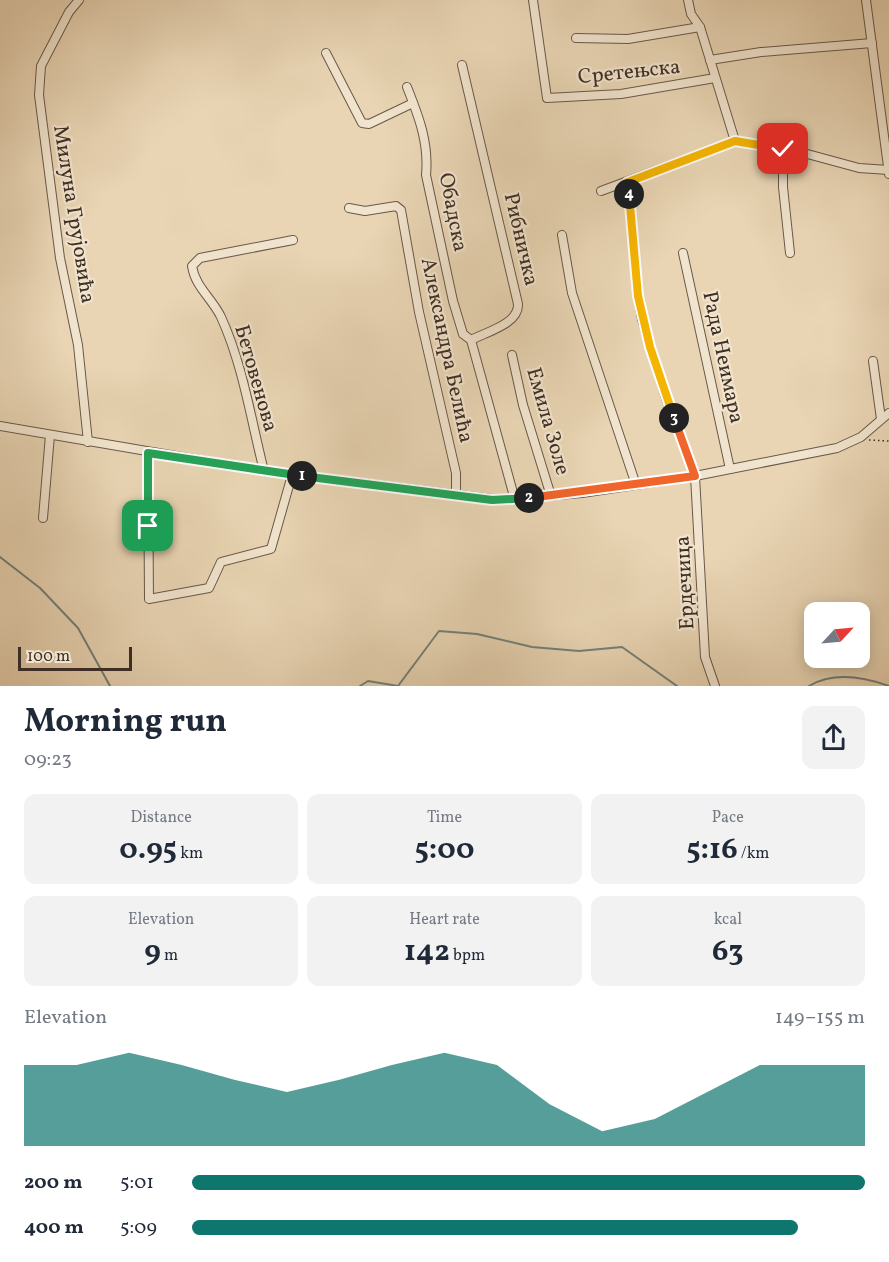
<!DOCTYPE html>
<html lang="en">
<head>
<meta charset="utf-8">
<style>
	:root { --surface:#fff; --page:#f2f2f3; --text:#1f2937; --muted:#747a83; --accent:#0f766e }
	body { margin:0; font-family:Vollkorn,serif; background:var(--page); color:var(--text); height:100vh; display:flex; flex-direction:column; font-size:22px; white-space:nowrap }
	* { box-sizing:border-box; margin:0 }
	p { font-size:20px; color:var(--muted) }
	.icon { flex:none; width:33px; height:33px; fill:none; stroke:currentColor; stroke-width:2; stroke-linecap:round; stroke-linejoin:round }
	.map { position:relative; height:686px; overflow:hidden }
	.side { display:flex; flex-direction:column; background:var(--surface); flex:1 }
	.side>* { flex:none }
	.needle { width:39px; rotate:64deg }
	.controls { position:absolute; left:804px; top:602px; display:grid; gap:12px }
	.controls a { display:grid; place-items:center; width:66px; height:66px; border-radius:12px; background:var(--surface); box-shadow:0 3px 15px #0003; font-size:30px }
	.scale { position:absolute; left:18px; bottom:15px; width:114px; box-sizing:border-box; padding-left:6px; border:3px solid #3e2e24; border-top:0; font-size:16px; line-height:21px; white-space:nowrap; color:#3e2e24; -webkit-text-stroke:4px #f1e4ce; paint-order:stroke }
	.pin { position:absolute; display:grid; place-items:center; width:51px; height:51px; color:#fff; margin:-26px; border-radius:12px; box-shadow:0 3px 9px #0006 }
	.km { position:absolute; width:30px; height:30px; margin:-15px; border-radius:50%; background:#222; color:#fff; font-size:16px; line-height:30px; text-align:center }
	.round { display:grid; place-items:center; flex:none; width:63px; height:63px; border-radius:12px; background:var(--page) }
	.summary { display:flex; align-items:center; justify-content:space-between; height:102px; padding:0 24px }
	h1 { font-size:33px; font-weight:700; line-height:45px }
	.stats { display:grid; grid-template-columns:repeat(3,1fr); gap:9px; height:102px; padding:6px 24px }
	.stats div { display:grid; align-content:center; border-radius:12px; background:var(--page); text-align:center }
	.stats b { font-size:30px; font-weight:700 }
	.stats small { font-size:16px; font-weight:400 }
	.stats p { font-size:16px }
	.chart { height:168px; padding:12px 24px }
	.chart p { display:flex; justify-content:space-between }
	.chart svg { width:100%; height:108px; margin-top:6px; fill:var(--accent); opacity:.7 }
	ul { padding:0 24px; list-style:none; font-size:20px }
	li { display:grid; grid-template-columns:96px 72px 1fr; align-items:center; height:45px }
	li i { height:15px; border-radius:8px; background:var(--accent) }
	.map>svg:first-child { display:block }
</style>
</head>
<body>
<div class="map">
<svg width="889" height="686" viewBox="0 0 889 686">
	<rect width="100%" height="100%" fill="#e9d5b4"/>
	<filter id="stains"><feTurbulence type="fractalNoise" baseFrequency=".00333" numOctaves="4"/><feColorMatrix values="0 0 0 0 .2 0 0 0 0 .09 0 0 0 0 .02 0 0 0 .5 -.17"/></filter>
	<radialGradient id="worn" r=".72"><stop offset=".6" stop-color="#630" stop-opacity="0"/><stop offset="1" stop-color="#630" stop-opacity=".3"/></radialGradient>
	<g fill="none" stroke-linecap="round" stroke-linejoin="round">
		<g stroke="#738179" stroke-width="2">
			<path d="M0 557 40 588 78 628 110 686"/>
			<path d="M360 686 368 681 398 686 439 631 477 634 532 647 579 651 622 647 677 686"/>
			<path d="M809 686C834 671 864 677 889 686"/>
		</g>
		<defs>
			<g id="minor">
				<path d="M79 0 69 12 41 66 39 95 60 258 78 345 88 442"/>
				<path d="M533 0 547 98 621 94 715 78"/>
				<path d="M688 0 691 14 700 27 735 141"/>
				<path d="M866 0 889 174"/>
				<path d="M576 38 628 39 700 27"/>
				<path d="M326 53 362 123 369 124 413 103"/>
				<path d="M710 60 761 52 872 43"/>
				<path d="M462 65 518 304C519 324 486 332 471 340L515 500"/>
				<path d="M407 87C419 117 429 143 426 175L453 301 463 334 471 340"/>
				<path d="M783 149V187L790 253"/>
				<path d="M628 182 638 296 642 319 666 398 695 476 705 657 715 686"/>
				<path d="M601 191 735 141 800 152 859 168 889 170"/>
				<path d="M349 208 365 211 396 206 401 210 419 312 456 473V495"/>
				<path d="M562 235 572 293 636 485"/>
				<path d="M683 253 730 469"/>
				<path d="M512 355 523 405 551 496"/>
				<path d="M873 361 881 419"/>
				<path d="M0 426 264 471 500 500 582 493 695 476 837 448 861 437 889 413"/>
				<path d="M148 453 149 599 209 588 221 562 271 549 292 475"/>
				<path d="M264 471C251 420 243 365 221 317 212 298 195 287 192 266L200 258 293 240"/>
				<path d="M43 518 50 435"/>
			</g>
		</defs>
		<use href="#minor" stroke="#695848" stroke-width="10"/>
		<path stroke="#3e2e24" stroke-width="1.5" stroke-dasharray="1.5 3" stroke-linecap="butt" d="M869 440 889 441"/>
		<use href="#minor" stroke="#f1e4ce" stroke-width="8"/>
	</g>
	<g fill="none" stroke-linecap="round" stroke-linejoin="round">
		<defs>
			<path id="split-1" d="M148 526V453L302 476"/>
			<path id="split-2" d="M302 476 492 500 529 498"/>
			<path id="split-3" d="M529 498 695 476 674 418"/>
			<path id="split-4" d="M629 194 638 296 650 347 674 418"/>
			<path id="split-5" d="M629 194 628 182 735 141 783 149"/>
		</defs>
		<use href="#split-1" stroke="#fff" stroke-width="12"/>
		<use href="#split-2" stroke="#fff" stroke-width="12"/>
		<use href="#split-3" stroke="#fff" stroke-width="12"/>
		<use href="#split-4" stroke="#fff" stroke-width="12"/>
		<use href="#split-5" stroke="#fff" stroke-width="12"/>
		<use href="#split-1" stroke="#22a559" stroke-width="8"/>
		<use href="#split-2" stroke="#22a559" stroke-width="8"/>
		<use href="#split-3" stroke="#f0652b" stroke-width="8"/>
		<use href="#split-4" stroke="#f5b400" stroke-width="8"/>
		<use href="#split-5" stroke="#f5b400" stroke-width="8"/>
	</g>
	<g text-anchor="middle" stroke-width="4.5" stroke-linejoin="round" paint-order="stroke">
		<g font-size="21" fill="#3e2e24" stroke="#f1e4ce">
			<text transform="translate(629 71) rotate(-6)" y="7">Сретењска</text>
			<text transform="translate(454 212) rotate(79)" y="7">Обадска</text>
			<text transform="translate(75 214) rotate(81)" y="7">Милуна Грујовића</text>
			<text transform="translate(522 239) rotate(77)" y="7">Рибничка</text>
			<text transform="translate(448 350) rotate(78)" y="7">Александра Белића</text>
			<text transform="translate(724 357) rotate(78)" y="7">Рада Неимара</text>
			<text transform="translate(257 378) rotate(74)" y="7">Бетовенова</text>
			<text transform="translate(549 421) rotate(74)" y="7">Емила Золе</text>
			<text transform="translate(684 583) rotate(-93)" y="7">Ердечица</text>
		</g>
	</g>
	<rect width="100%" height="100%" filter="url(#stains)"/>
	<rect width="100%" height="100%" fill="url(#worn)"/>
</svg>
<div class="controls">
<a><svg class="needle" viewBox="-14 -14 28 28"><path d="M0-13l5 13h-10z" fill="#e53935"/><path d="M0 13l5-13h-10z" fill="#747a83"/></svg></a>
</div>
<div class="scale">100 m</div>
<div class="pin" style="left:148px;top:526px;background:#1e9e55"><svg class="icon" aria-label="arrive" viewBox="0 0 24 24"><path d="M6 21V4h12l-3 4 3 4H6"/></svg></div>
<div class="pin" style="left:783px;top:149px;background:#d93025"><svg class="icon" aria-label="check" viewBox="0 0 24 24"><path d="M5 12l5 5 9-10"/></svg></div>
<b class="km" style="left:302px;top:476px">1</b>
<b class="km" style="left:529px;top:498px">2</b>
<b class="km" style="left:674px;top:418px">3</b>
<b class="km" style="left:629px;top:194px">4</b>
</div>
<section class="side">
<div class="summary"><div><h1>Morning run</h1><p>09:23</p></div><a class="round"><svg class="icon" aria-label="share" viewBox="0 0 24 24"><path d="M12 15V3M7 8l5-5 5 5M5 13v7h14v-7"/></svg></a></div>
<div class="stats">
<div><p>Distance</p><b>0.95<small> km</small></b></div>
<div><p>Time</p><b>5:00</b></div>
<div><p>Pace</p><b>5:16<small> /km</small></b></div>
</div>
<div class="stats">
<div><p>Elevation</p><b>9<small> m</small></b></div>
<div><p>Heart rate</p><b>142<small> bpm</small></b></div>
<div><p>kcal</p><b>63</b></div>
</div>
<div class="chart"><p><span>Elevation</span>149–155 m</p>
<svg viewBox="0 0 160 44" preserveAspectRatio="none"><path d="M0 44V11L10 11L20 6L30 11L40 17L50 22L60 17L70 11L80 6L90 11L100 27L110 38L120 33L130 22L140 11L150 11L160 11V44z"/></svg>
</div>
<ul>
<li><b>200 m</b>5:01<i style="width:100%"></i></li>
<li><b>400 m</b>5:09<i style="width:90%"></i></li>
</ul>
</section>
</body>
</html>
